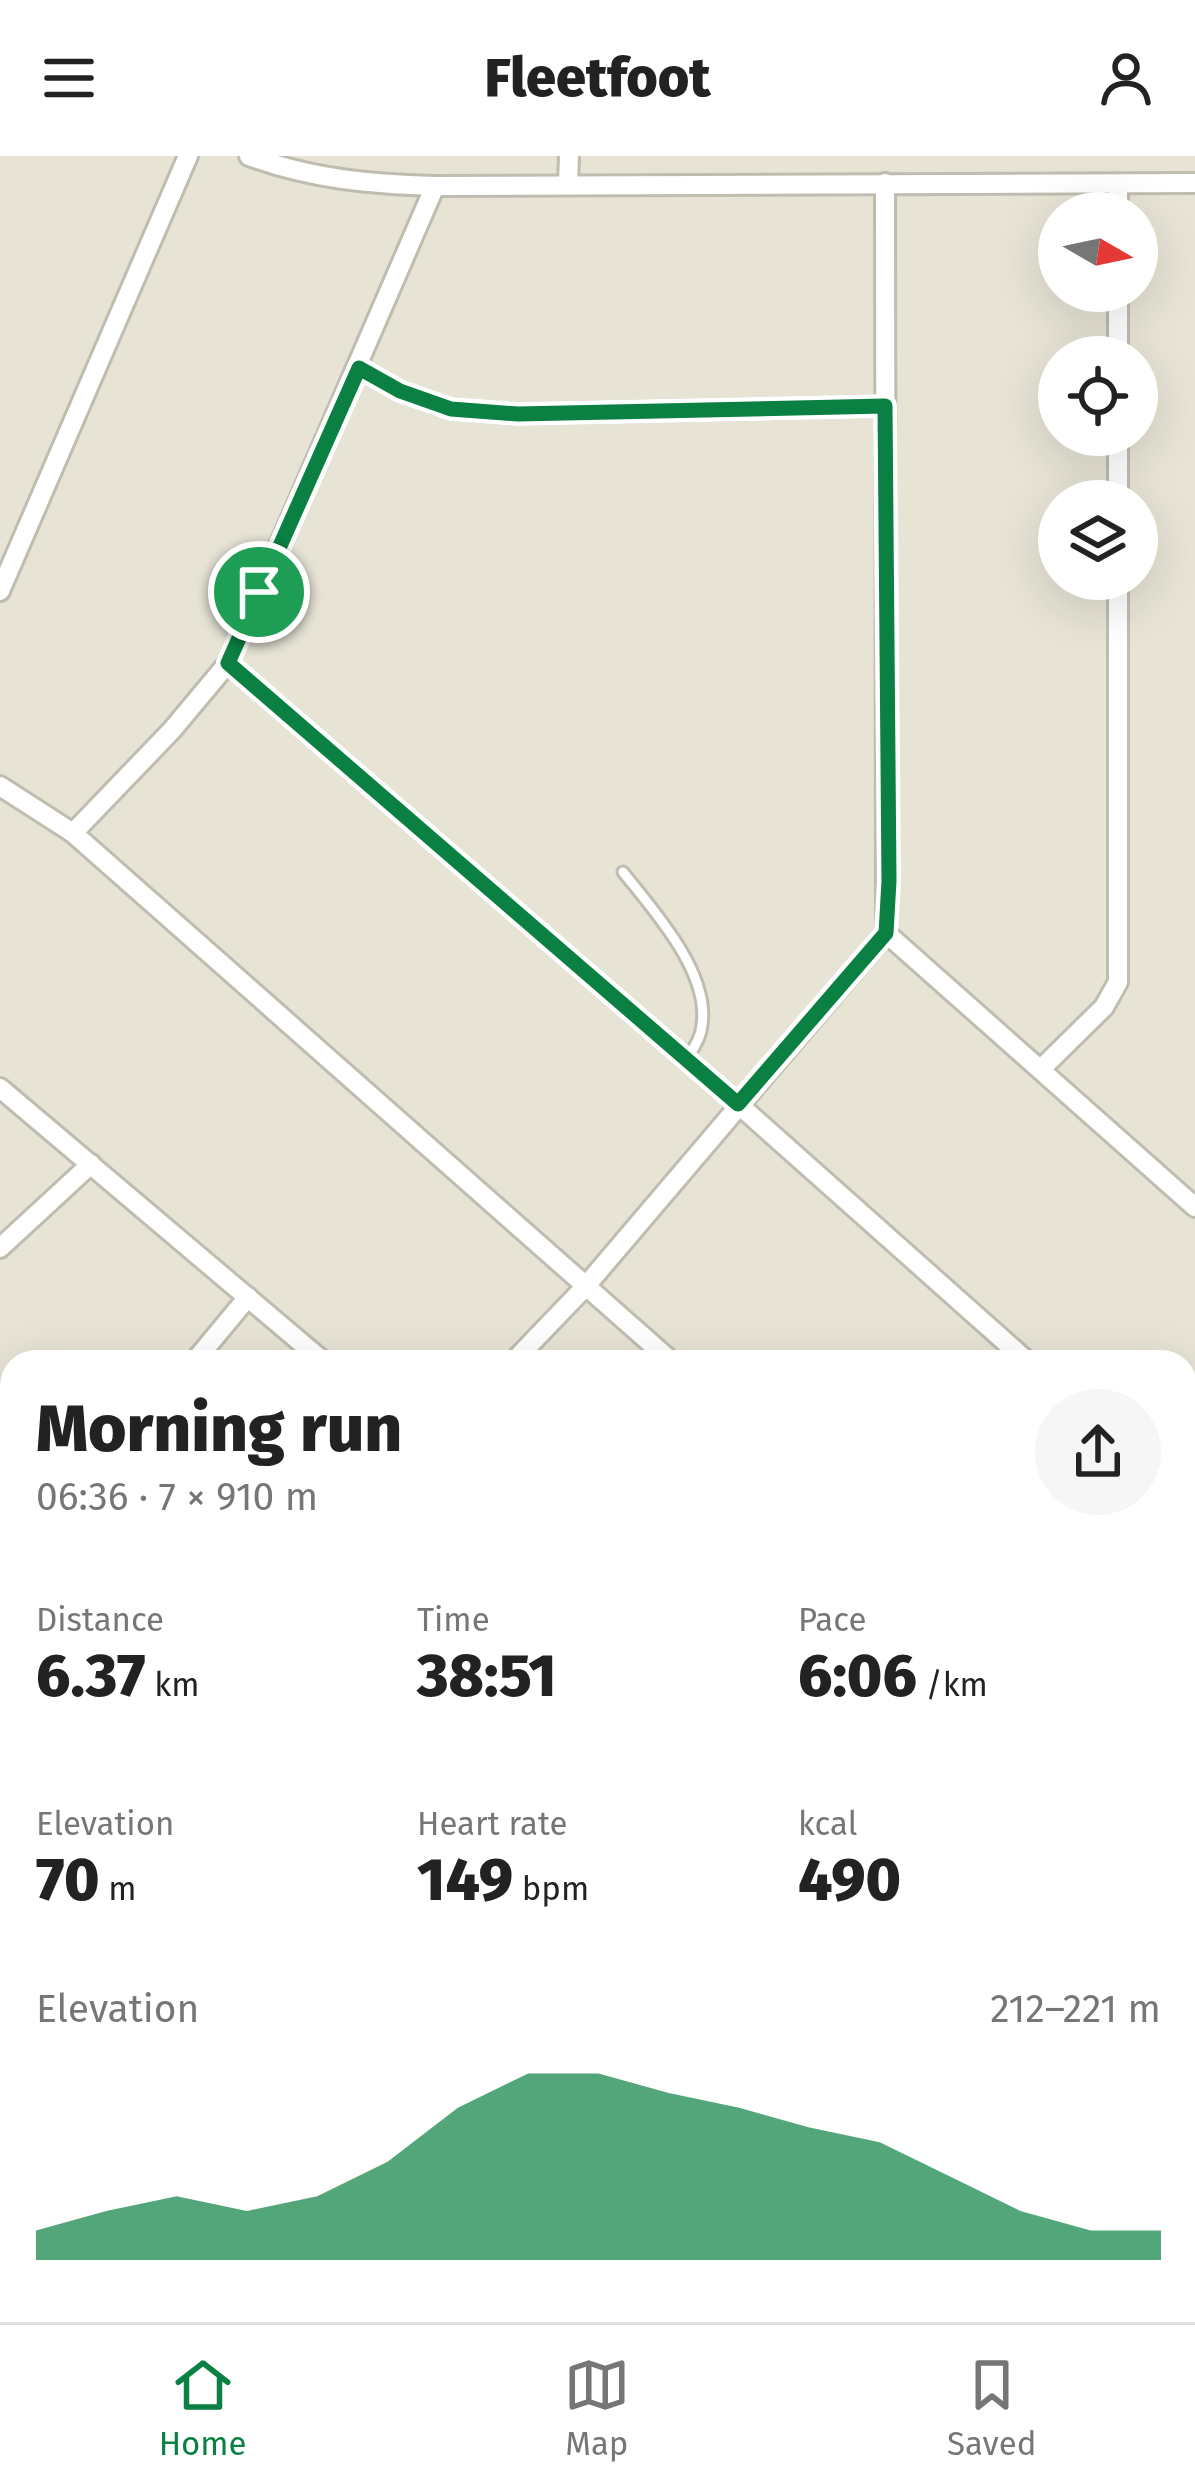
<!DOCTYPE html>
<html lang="en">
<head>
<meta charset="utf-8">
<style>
	:root { --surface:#fff; --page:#f6f6f6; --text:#222; --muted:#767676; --line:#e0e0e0; --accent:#0b8043 }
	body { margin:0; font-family:"Fira Sans",sans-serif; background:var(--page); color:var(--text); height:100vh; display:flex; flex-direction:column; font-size:45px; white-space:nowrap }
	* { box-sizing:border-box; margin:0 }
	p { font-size:39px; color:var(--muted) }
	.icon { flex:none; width:66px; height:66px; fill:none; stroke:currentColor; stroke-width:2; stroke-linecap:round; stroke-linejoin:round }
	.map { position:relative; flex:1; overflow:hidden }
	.panel { position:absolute; left:0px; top:1194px; width:1197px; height:972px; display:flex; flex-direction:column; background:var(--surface); border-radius:36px 36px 0 0; box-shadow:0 12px 48px #0002 }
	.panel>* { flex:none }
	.needle { width:78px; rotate:99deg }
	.controls { position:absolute; left:1038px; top:36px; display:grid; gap:24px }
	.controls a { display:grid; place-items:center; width:120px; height:120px; border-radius:50%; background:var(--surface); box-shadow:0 12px 48px #0002; font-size:60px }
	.pin { position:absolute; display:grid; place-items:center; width:102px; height:102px; color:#fff; margin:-51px; border:6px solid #fff; border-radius:50%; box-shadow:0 3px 12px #0007 }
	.round { display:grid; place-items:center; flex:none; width:126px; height:126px; border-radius:63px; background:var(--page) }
	.head { display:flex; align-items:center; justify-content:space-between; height:204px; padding:0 36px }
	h1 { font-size:66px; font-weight:800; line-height:90px }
	.metrics { display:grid; grid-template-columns:repeat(3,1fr); gap:18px; height:204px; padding:12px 36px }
	.metrics div { display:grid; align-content:center }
	.metrics b { font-size:60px; font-weight:800 }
	.metrics small { font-size:33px; font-weight:400 }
	.metrics p { font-size:33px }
	.chart { height:336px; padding:24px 36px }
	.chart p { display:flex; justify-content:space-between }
	.chart svg { width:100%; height:216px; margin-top:12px; fill:var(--accent); opacity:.7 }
	header { display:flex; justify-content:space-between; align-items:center; height:156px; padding:0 36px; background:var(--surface); font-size:54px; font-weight:800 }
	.tabs { display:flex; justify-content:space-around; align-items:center; height:168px; border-top:3px solid var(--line); background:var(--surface); font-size:33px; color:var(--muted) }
	.tabs a { display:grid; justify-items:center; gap:6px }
	.tabs .on { color:var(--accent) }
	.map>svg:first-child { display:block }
</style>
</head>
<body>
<header><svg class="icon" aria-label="menu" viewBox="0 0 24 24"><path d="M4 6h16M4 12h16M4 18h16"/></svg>Fleetfoot<svg class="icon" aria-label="person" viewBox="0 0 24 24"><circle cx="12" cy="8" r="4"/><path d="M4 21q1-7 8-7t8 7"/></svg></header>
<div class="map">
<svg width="1195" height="2166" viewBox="0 0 1195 2166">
	<rect width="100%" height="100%" fill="#e7e4d6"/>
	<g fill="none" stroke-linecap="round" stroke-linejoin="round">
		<defs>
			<path id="service" d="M623 716C653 754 710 816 702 869 701 882 693 893 686 905"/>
			<g id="minor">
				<path d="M249 0C311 23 370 28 435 30L1195 27"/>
				<path d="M568 27 569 0"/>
				<path d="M1118 57V28"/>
				<path d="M1118 201V135"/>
				<path d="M359 212 400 235 451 253 517 258 885 250"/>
				<path d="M1118 345V279"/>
				<path d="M0 435 188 0"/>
				<path d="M228 507 738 948 1028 1206"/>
				<path d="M0 630 73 677 672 1206"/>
				<path d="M73 677 172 574 228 507 435 30"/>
				<path d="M886 777 1195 1051"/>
				<path d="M1042 912 1104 851 1118 826V423"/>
				<path d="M0 932 324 1206"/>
				<path d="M0 1092 91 1008"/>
				<path d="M194 1206 248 1141"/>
				<path d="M513 1206 585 1131 886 777 885 27"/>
				<path d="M1185 1346 1195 1354"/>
				<path d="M0 1589 12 1561"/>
				<path d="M1185 1606H1195"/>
				<path d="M1185 1894 1195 1882"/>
				<path d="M656 2154 659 2166"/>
				<path d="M1115 2154V2166"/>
				<path d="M4 2166 12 2148"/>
				<path d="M259 2166 264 2154"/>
				<path d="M944 2166 955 2154"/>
			</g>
		</defs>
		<use href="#service" stroke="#bfbdaf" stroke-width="15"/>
		<use href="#minor" stroke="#bfbdaf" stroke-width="24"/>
		<use href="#service" stroke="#fff" stroke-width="9"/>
		<use href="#minor" stroke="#fff" stroke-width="18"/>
	</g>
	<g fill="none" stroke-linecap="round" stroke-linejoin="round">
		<defs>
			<path id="route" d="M359 212 400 235 451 253 518 258 885 250 889 725 886 777 738 948 228 507Z"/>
		</defs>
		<use href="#route" stroke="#fff" stroke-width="24"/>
		<use href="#route" stroke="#0b8043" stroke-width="15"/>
	</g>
</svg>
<div class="controls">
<a><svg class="needle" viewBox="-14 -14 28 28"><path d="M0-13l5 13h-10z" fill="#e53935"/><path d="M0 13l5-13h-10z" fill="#767676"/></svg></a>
<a><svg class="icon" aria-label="locate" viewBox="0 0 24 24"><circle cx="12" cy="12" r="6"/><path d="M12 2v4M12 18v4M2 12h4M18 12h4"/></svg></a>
<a><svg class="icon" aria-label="layers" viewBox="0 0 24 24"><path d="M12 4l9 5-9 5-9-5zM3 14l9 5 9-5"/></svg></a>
</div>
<div class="pin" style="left:259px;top:436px;background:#1e9e55"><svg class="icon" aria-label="arrive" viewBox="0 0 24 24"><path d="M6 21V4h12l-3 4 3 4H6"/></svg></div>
<section class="panel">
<div class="head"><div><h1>Morning run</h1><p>06:36 · 7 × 910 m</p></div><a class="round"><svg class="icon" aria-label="share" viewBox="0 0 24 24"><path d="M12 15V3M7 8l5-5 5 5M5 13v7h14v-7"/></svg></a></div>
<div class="metrics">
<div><p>Distance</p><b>6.37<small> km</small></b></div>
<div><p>Time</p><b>38:51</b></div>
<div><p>Pace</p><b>6:06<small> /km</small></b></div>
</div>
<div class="metrics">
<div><p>Elevation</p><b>70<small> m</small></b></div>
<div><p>Heart rate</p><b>149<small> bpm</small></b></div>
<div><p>kcal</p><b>490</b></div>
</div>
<div class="chart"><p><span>Elevation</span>212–221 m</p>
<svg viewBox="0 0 160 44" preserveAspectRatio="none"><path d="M0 44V38L10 34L20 31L30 34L40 31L50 24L60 13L70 6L80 6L90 10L100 13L110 17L120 20L130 27L140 34L150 38L160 38V44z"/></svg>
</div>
</section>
</div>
<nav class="tabs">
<a class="on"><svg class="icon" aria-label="home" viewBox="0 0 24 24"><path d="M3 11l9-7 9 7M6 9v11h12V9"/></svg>Home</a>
<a><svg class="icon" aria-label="map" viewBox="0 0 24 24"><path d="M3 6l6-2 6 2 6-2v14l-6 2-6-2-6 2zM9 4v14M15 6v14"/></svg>Map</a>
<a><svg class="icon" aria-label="saved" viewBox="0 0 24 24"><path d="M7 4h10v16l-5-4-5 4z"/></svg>Saved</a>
</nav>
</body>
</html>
